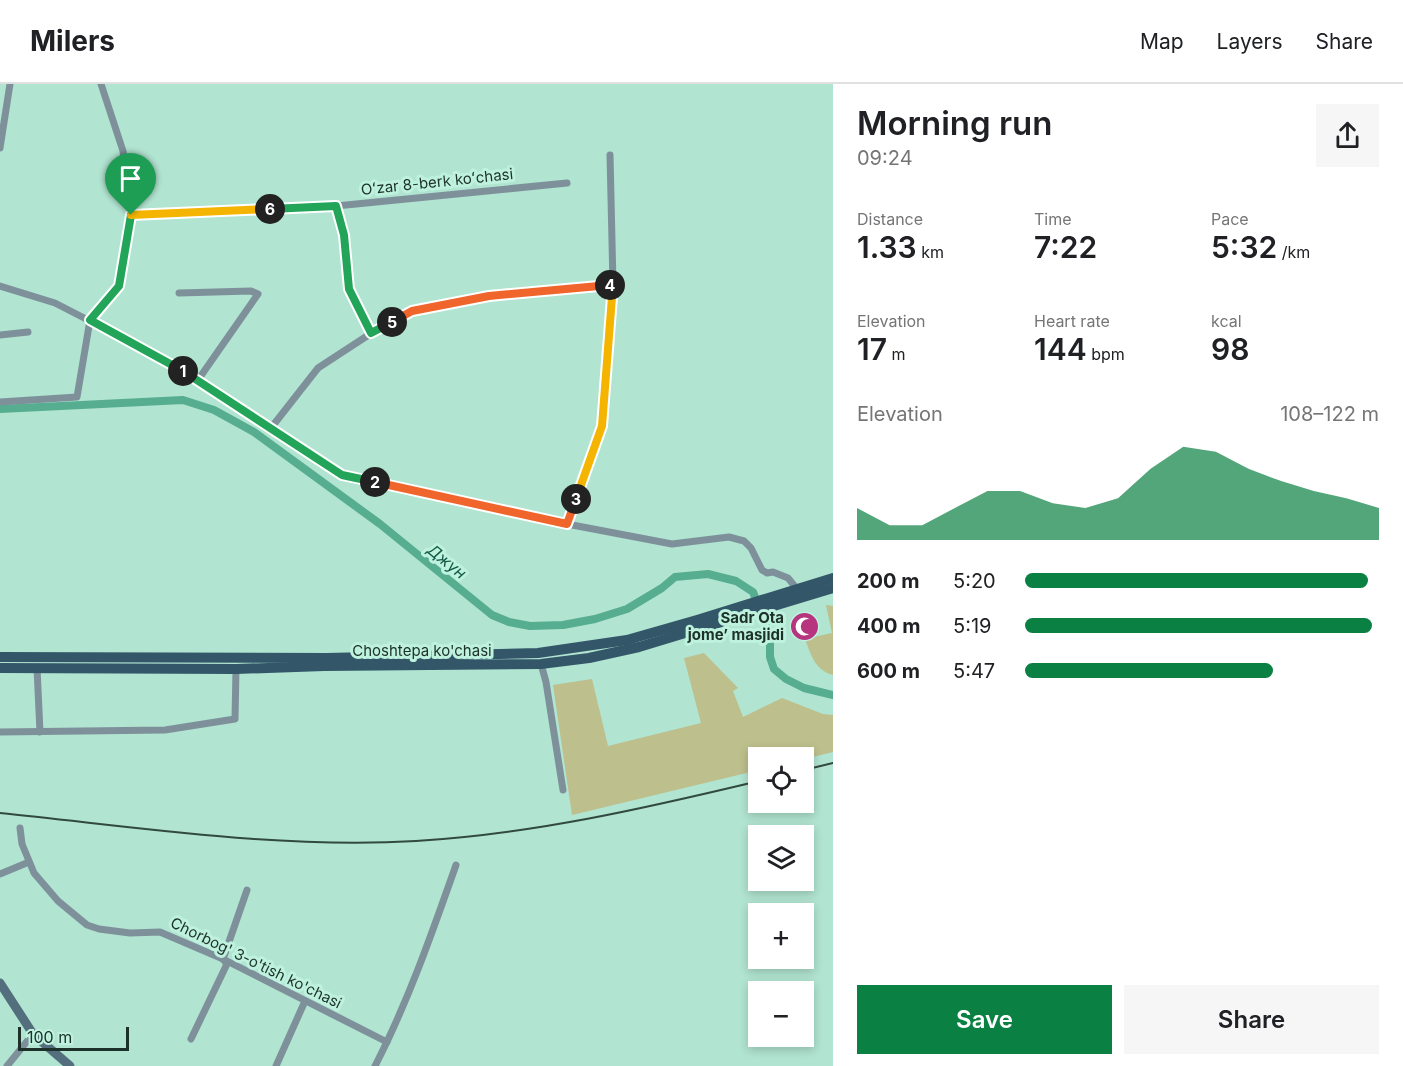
<!DOCTYPE html>
<html lang="en">
<head>
<meta charset="utf-8">
<style>
	:root { --surface:#fff; --page:#f6f6f6; --text:#202124; --muted:#757577; --line:#e0e0e0; --accent:#0b8043 }
	body { margin:0; font-family:Inter,sans-serif; background:var(--page); color:var(--text); height:100vh; display:flex; flex-direction:column; font-size:22px; white-space:nowrap }
	* { box-sizing:border-box; margin:0 }
	p { font-size:20px; color:var(--muted) }
	.icon { flex:none; width:33px; height:33px; fill:none; stroke:currentColor; stroke-width:2; stroke-linecap:round; stroke-linejoin:round }
	.map { position:relative; flex:1; overflow:hidden }
	.sheet { display:flex; flex-direction:column; background:var(--surface); width:570px }
	.sheet>* { flex:none }
	.fabs { position:absolute; left:748px; top:663px; display:grid; gap:12px }
	.fabs a { display:grid; place-items:center; width:66px; height:66px; border-radius:0px; background:var(--surface); box-shadow:0 3px 9px #0003; font-size:30px }
	.scale { position:absolute; left:18px; bottom:15px; width:111px; box-sizing:border-box; padding-left:6px; border:3px solid #1d312a; border-top:0; font-size:16px; line-height:21px; white-space:nowrap; color:#1d312a; -webkit-text-stroke:4px #bef2de; paint-order:stroke }
	.pin { position:absolute; display:grid; place-items:center; width:51px; height:51px; color:#fff; margin:-62px -26px; border-radius:50% 50% 50% 0; rotate:-45deg; box-shadow:0 0 6px #0007 }
	.pin .icon { rotate:45deg }
	.km { position:absolute; width:30px; height:30px; margin:-15px; border-radius:50%; background:#222; color:#fff; font-size:16px; line-height:30px; text-align:center }
	.round { display:grid; place-items:center; flex:none; width:63px; height:63px; border-radius:0px; background:var(--page) }
	.headline { display:flex; align-items:center; justify-content:space-between; height:102px; padding:0 24px }
	h1 { font-size:33px; font-weight:600; line-height:45px }
	.figures { display:grid; grid-template-columns:repeat(3,1fr); gap:9px; height:102px; padding:6px 24px }
	.figures div { display:grid; align-content:center }
	.figures b { font-size:30px; font-weight:600 }
	.figures small { font-size:16px; font-weight:400 }
	.figures p { font-size:16px }
	.chart { height:168px; padding:12px 24px }
	.chart p { display:flex; justify-content:space-between }
	.chart svg { width:100%; height:108px; margin-top:6px; fill:var(--accent); opacity:.7 }
	.action { display:flex; gap:12px; margin-top:auto; padding:12px 24px }
	.action a { flex:1; height:69px; border-radius:0px; background:var(--accent); color:#fff; font-size:24px; font-weight:600; line-height:69px; text-align:center }
	.action a+a { background:var(--page); color:var(--text) }
	ul { padding:0 24px; list-style:none; font-size:20px }
	li { display:grid; grid-template-columns:96px 72px 1fr; align-items:center; height:45px }
	li i { height:15px; border-radius:8px; background:var(--accent) }
	header { display:flex; align-items:center; gap:36px; box-sizing:border-box; height:84px; padding:0 30px; background:var(--surface); border-bottom:2px solid var(--line) }
	header strong { font-size:28px }
	nav { display:flex; gap:33px; margin-inline-start:auto; font-size:21px }
	main { display:flex; flex:1; min-height:0 }
	.map>svg:first-child { display:block }
</style>
</head>
<body>
<header>
<strong>Milers</strong>
<nav><a>Map</a><a>Layers</a><a>Share</a></nav>
</header>
<main>
<div class="map">
<svg width="833" height="982" viewBox="0 0 833 982">
	<rect width="100%" height="100%" fill="#b1e4d1"/>
	<g fill="#bdbf8c">
		<path d="M826 521 833 522V591C815 586 811 571 805 555L832 549Z"/>
		<path d="M704 569 738 604 733 607 743 633 782 614 823 630 833 631V668L804 675 759 674V686L572 731 553 601 592 595 608 662 701 639 684 574Z"/>
	</g>
	<g fill="none" stroke-linecap="round" stroke-linejoin="round">
		<path stroke="#56ad90" stroke-width="8" d="M0 325 183 316 214 326 254 348 380 440 492 531 509 538 530 542 563 541 595 535 627 525 662 504 675 493 708 490 736 497 753 508 770 552V573L774 585 786 595 804 604 833 611"/>
		<g stroke="#7e919b" stroke-width="7">
			<path d="M0 64 10 0"/>
			<path d="M336 122 344 151 349 205 371 249"/>
			<path d="M131 131 336 122 567 99"/>
			<path d="M0 202 55 219 123 254 198 296 342 391 567 440 672 460 729 453 744 457 751 464 762 486 767 489 773 488 788 494 797 505"/>
			<path d="M179 209 251 207 258 210 198 296"/>
			<path d="M0 251 28 248"/>
			<path d="M0 318 77 313 90 236 119 202 131 135 123 67 101 0"/>
			<path d="M271 344 318 284 367 252 413 227 489 212 613 200"/>
			<path d="M567 440 602 343 613 200 610 71"/>
			<path d="M541 580 546 598 563 706"/>
			<path d="M37 584 40 648"/>
			<path d="M0 648 165 646 235 635 236 585"/>
			<path d="M20 744 22 760 34 789 58 817 87 841 99 845 130 849 160 848 223 875 387 958"/>
			<path d="M0 790 29 778"/>
			<path d="M191 955 227 880 223 875 247 806"/>
			<path d="M7 982 33 950"/>
			<path d="M276 982 305 917"/>
			<path d="M375 982C408 918 432 849 456 781"/>
		</g>
		<path stroke="#536f7d" stroke-width="9" d="M0 899 33 950 70 982"/>
		<g stroke="#335768" stroke-width="10">
			<path d="M0 573 327 574 538 569 627 556 697 536 833 494"/>
			<path d="M0 584 236 585 324 582 541 580 589 574 639 563 833 504"/>
		</g>
		<g stroke="#314941" stroke-width="2">
			<path d="M804 686 833 679"/>
			<path d="M0 729C138 743 277 765 416 757 533 750 646 724 759 697"/>
		</g>
	</g>
	<g fill="none" stroke-linecap="round" stroke-linejoin="round">
		<defs>
			<path id="split-1" d="M131 131 119 202 90 236 183 287"/>
			<path id="split-2" d="M183 287 342 391 375 398"/>
			<path id="split-3" d="M375 398 567 440 576 415"/>
			<path id="split-4" d="M576 415 602 342 613 200 610 201"/>
			<path id="split-5" d="M392 238 412 227 489 212 610 201"/>
			<path id="split-6" d="M270 125 336 122 344 151 349 205 371 249 392 238"/>
			<path id="split-7" d="M131 131 270 125"/>
		</defs>
		<use href="#split-1" stroke="#fff" stroke-width="12"/>
		<use href="#split-2" stroke="#fff" stroke-width="12"/>
		<use href="#split-3" stroke="#fff" stroke-width="12"/>
		<use href="#split-4" stroke="#fff" stroke-width="12"/>
		<use href="#split-5" stroke="#fff" stroke-width="12"/>
		<use href="#split-6" stroke="#fff" stroke-width="12"/>
		<use href="#split-7" stroke="#fff" stroke-width="12"/>
		<use href="#split-1" stroke="#22a559" stroke-width="8"/>
		<use href="#split-2" stroke="#22a559" stroke-width="8"/>
		<use href="#split-3" stroke="#f0652b" stroke-width="8"/>
		<use href="#split-4" stroke="#f5b400" stroke-width="8"/>
		<use href="#split-5" stroke="#f0652b" stroke-width="8"/>
		<use href="#split-6" stroke="#22a559" stroke-width="8"/>
		<use href="#split-7" stroke="#f5b400" stroke-width="8"/>
	</g>
	<defs>
		<symbol id="mosque-disc" viewBox="-11 -11 22 22"><circle r="9.5" fill="#b6357e" stroke="#bef2de"/><path d="M3.5-4.9A6 6 0 1 0 3.5 4.9A5 5 0 1 1 3.5-4.9Z" fill="#fff"/></symbol>
	</defs>
	<g fill-rule="evenodd">
		<use href="#mosque-disc" x="788" y="526" width="33" height="33"/>
	</g>
	<g text-anchor="middle" stroke-width="6" stroke-linejoin="round" paint-order="stroke">
		<g font-size="15" fill="#1d312a" stroke="#bef2de">
			<text transform="translate(437 98) rotate(-6)" y="5">Oʻzar 8-berk koʻchasi</text>
			<text x="422" y="572">Choshtepa ko'chasi</text>
			<text transform="translate(256 879) rotate(26)" y="5">Chorbog' 3-o'tish ko'chasi</text>
		</g>
		<g font-size="15" font-weight="bold" fill="#1d312a" stroke="#bef2de" text-anchor="end">
			<text x="784" y="539">Sadr Ota<tspan x="784" dy="17">jome’ masjidi</tspan></text>
		</g>
		<g font-size="16" font-style="italic" fill="#135946" stroke="#bef2de">
			<text transform="translate(447 477) rotate(39)" y="6">Джун</text>
		</g>
	</g>
</svg>
<div class="fabs">
<a><svg class="icon" aria-label="locate" viewBox="0 0 24 24"><circle cx="12" cy="12" r="6"/><path d="M12 2v4M12 18v4M2 12h4M18 12h4"/></svg></a>
<a><svg class="icon" aria-label="layers" viewBox="0 0 24 24"><path d="M12 4l9 5-9 5-9-5zM3 14l9 5 9-5"/></svg></a>
<a>+</a>
<a>−</a>
</div>
<div class="scale">100 m</div>
<div class="pin" style="left:131px;top:131px;background:#1e9e55"><svg class="icon" aria-label="arrive" viewBox="0 0 24 24"><path d="M6 21V4h12l-3 4 3 4H6"/></svg></div>
<b class="km" style="left:183px;top:287px">1</b>
<b class="km" style="left:375px;top:398px">2</b>
<b class="km" style="left:576px;top:415px">3</b>
<b class="km" style="left:610px;top:201px">4</b>
<b class="km" style="left:392px;top:238px">5</b>
<b class="km" style="left:270px;top:125px">6</b>
</div>
<section class="sheet">
<div class="headline"><div><h1>Morning run</h1><p>09:24</p></div><a class="round"><svg class="icon" aria-label="share" viewBox="0 0 24 24"><path d="M12 15V3M7 8l5-5 5 5M5 13v7h14v-7"/></svg></a></div>
<div class="figures">
<div><p>Distance</p><b>1.33<small> km</small></b></div>
<div><p>Time</p><b>7:22</b></div>
<div><p>Pace</p><b>5:32<small> /km</small></b></div>
</div>
<div class="figures">
<div><p>Elevation</p><b>17<small> m</small></b></div>
<div><p>Heart rate</p><b>144<small> bpm</small></b></div>
<div><p>kcal</p><b>98</b></div>
</div>
<div class="chart"><p><span>Elevation</span>108–122 m</p>
<svg viewBox="0 0 160 44" preserveAspectRatio="none"><path d="M0 44V31L10 38L20 38L30 31L40 24L50 24L60 29L70 31L80 27L90 15L100 6L110 8L120 15L130 20L140 24L150 27L160 31V44z"/></svg>
</div>
<ul>
<li><b>200 m</b>5:20<i style="width:97%"></i></li>
<li><b>400 m</b>5:19<i style="width:98%"></i></li>
<li><b>600 m</b>5:47<i style="width:70%"></i></li>
</ul>
<div class="action"><a>Save</a><a>Share</a></div>
</section>
</main>
</body>
</html>
